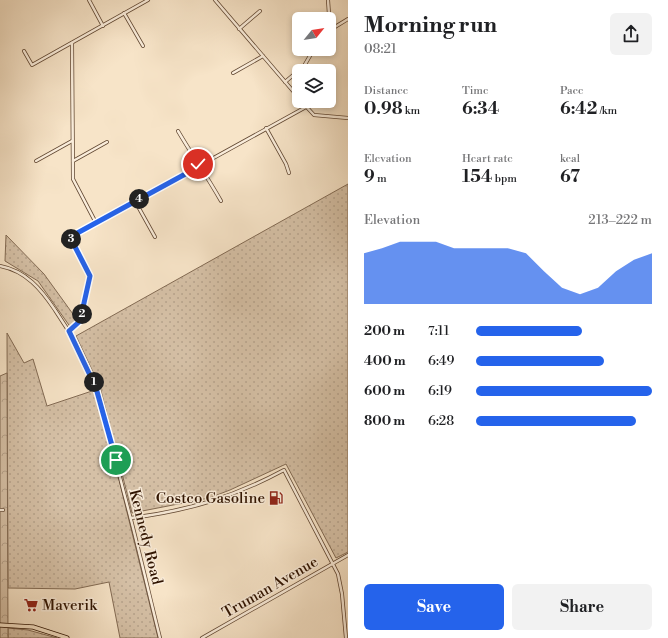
<!DOCTYPE html>
<html lang="en">
<head>
<meta charset="utf-8">
<style>
	:root { --surface:#fff; --page:#f2f2f2; --text:#202124; --muted:#757577; --accent:#2563eb }
	body { margin:0; font-family:"Libre Bodoni",serif; background:var(--page); color:var(--text); height:100vh; display:flex; flex-direction:column; font-size:15px; white-space:nowrap }
	* { box-sizing:border-box; margin:0 }
	p { font-size:13px; color:var(--muted) }
	.icon { flex:none; width:22px; height:22px; fill:none; stroke:currentColor; stroke-width:2; stroke-linecap:round; stroke-linejoin:round }
	.map { position:relative; flex:1; overflow:hidden }
	.drawer { display:flex; flex-direction:column; background:var(--surface); width:320px }
	.drawer>* { flex:none }
	.needle { width:26px; rotate:60deg }
	.controls { position:absolute; left:292px; top:12px; display:grid; gap:8px }
	.controls a { display:grid; place-items:center; width:44px; height:44px; border-radius:6px; background:var(--surface); box-shadow:0 2px 6px #0003; font-size:20px }
	.pin { position:absolute; display:grid; place-items:center; width:34px; height:34px; color:#fff; margin:-17px; border:2px solid #fff; border-radius:50%; box-shadow:0 1px 4px #0007 }
	.km { position:absolute; width:20px; height:20px; margin:-10px; border-radius:50%; background:#222; color:#fff; font-size:11px; line-height:20px; text-align:center }
	.round { display:grid; place-items:center; flex:none; width:42px; height:42px; border-radius:6px; background:var(--page) }
	.head { display:flex; align-items:center; justify-content:space-between; height:68px; padding:0 16px }
	h1 { font-size:22px; font-weight:800; line-height:30px }
	.stats { display:grid; grid-template-columns:repeat(3,1fr); gap:6px; height:68px; padding:4px 16px }
	.stats div { display:grid; align-content:center }
	.stats b { font-size:17px; font-weight:800 }
	.stats small { font-size:11px; font-weight:400 }
	.stats p { font-size:11px }
	.chart { height:112px; padding:8px 16px }
	.chart p { display:flex; justify-content:space-between }
	.chart svg { width:100%; height:72px; margin-top:4px; fill:var(--accent); opacity:.7 }
	.action { display:flex; gap:8px; margin-top:auto; padding:8px 16px }
	.action a { flex:1; height:46px; border-radius:6px; background:var(--accent); color:#fff; font-size:16px; font-weight:800; line-height:46px; text-align:center }
	.action a+a { background:var(--page); color:var(--text) }
	ul { padding:0 16px; list-style:none; font-size:13px }
	li { display:grid; grid-template-columns:64px 48px 1fr; align-items:center; height:30px }
	li i { height:10px; border-radius:5px; background:var(--accent) }
	main { display:flex; flex:1; min-height:0 }
	.map>svg:first-child { display:block }
</style>
</head>
<body>
<main>
<div class="map">
<svg width="348" height="638" viewBox="0 0 348 638">
	<defs>
		<pattern id="grass-dots" width="8" height="8" patternUnits="userSpaceOnUse"><rect width="8" height="8" fill="#d5c0a6"/><path d="M2 2h.1M6 6h.1" fill="none" stroke="#b7a48d" stroke-width="1.8" stroke-linecap="round"/></pattern>
		<pattern id="forest-crowns" width="20" height="18" patternUnits="userSpaceOnUse"><rect width="20" height="18" fill="#d5c0a6"/><path d="M2 6a3 3 0 1 1 6 0M12 15a3 3 0 1 1 6 0" fill="none" stroke="#b7a48d"/></pattern>
	</defs>
	<rect width="100%" height="100%" fill="#f7e4c8"/>
	<filter id="stains"><feTurbulence type="fractalNoise" baseFrequency=".005" numOctaves="4"/><feColorMatrix values="0 0 0 0 .2 0 0 0 0 .09 0 0 0 0 .02 0 0 0 .5 -.17"/></filter>
	<radialGradient id="worn" r=".72"><stop offset=".6" stop-color="#630" stop-opacity="0"/><stop offset="1" stop-color="#630" stop-opacity=".3"/></radialGradient>
	<g fill="url(#grass-dots)" stroke="#826a53">
		<path d="M348 184V552L336 558 286 464 230 490 209 498 132 513 100 387 76 336Z"/>
		<path d="M6 235 44 274 78 321 71 328 38 281 5 261Z"/>
		<path d="M7 333 24 363 33 359 47 406 95 390 105 423 158 638H120L109 582 75 589 8 588Z"/>
		<path d="M8 628 28 630 57 638H8Z"/>
	</g>
	<path fill="url(#forest-crowns)" stroke="#826a53" d="M7 373 8 638H0V376Z"/>
	<g fill="none" stroke-linecap="round" stroke-linejoin="round">
		<defs>
			<g id="minor">
				<path d="M89 0 103 26"/>
				<path d="M215 0 299 98"/>
				<path d="M328 0 330 29"/>
				<path d="M124 13 143 46"/>
				<path d="M239 29 260 11"/>
				<path d="M330 30 348 19"/>
				<path d="M72 43 73 179 96 223"/>
				<path d="M24 51 32 65 148 0"/>
				<path d="M233 73 263 56"/>
				<path d="M285 82 304 66 314 49"/>
				<path d="M301 101 314 115 348 118"/>
				<path d="M266 128 286 164 289 173"/>
				<path d="M178 131C192 155 207 176 221 201"/>
				<path d="M36 161 72 141"/>
				<path d="M73 161 107 142"/>
				<path d="M135 201 155 237"/>
				<path d="M63 241 306 107"/>
				<path d="M0 266C26 271 41 289 55 310 95 367 107 427 124 493 137 541 148 590 160 638"/>
				<path d="M69 331 80 321 90 275 71 237"/>
				<path d="M0 510H3"/>
				<path d="M131 518C187 511 234 497 284 470L338 574 342 594 346 638"/>
				<path d="M202 638 348 555"/>
			</g>
			<path id="major" d="M0 625 33 627 67 638"/>
		</defs>
		<use href="#minor" stroke="#614732" stroke-width="4"/>
		<use href="#major" stroke="#2f1300" stroke-width="5"/>
		<use href="#minor" stroke="#faeddb" stroke-width="2.5"/>
		<use href="#major" stroke="#f7e4c8" stroke-width="3.5"/>
	</g>
	<g fill="none" stroke-linecap="round" stroke-linejoin="round">
		<defs>
			<path id="route" d="M116 460 96 388 69 331 80 321 90 276 70 237 200 166 198 164"/>
		</defs>
		<use href="#route" stroke="#fff" stroke-width="8"/>
		<use href="#route" stroke="#2563eb" stroke-width="5"/>
	</g>
	<defs>
		<symbol id="fuel-bare" viewBox="-9 -9 18 18"><path d="M-5.5-6h7V0h2V4h1.3V-2.5L3-4.5l.8-.8L6-3V5H2.5V1h-1V6h-7ZM-4.2-4.7v3.2H.2V-4.7Z" fill="#8f2418" stroke="#faeddb" stroke-width="2.5" paint-order="stroke"/></symbol>
		<symbol id="supermarket-bare" viewBox="-9 -9 18 18"><path d="M-6-5.5h2.5l.6 2H6L4.5 2H-2.5L-4.4-4H-6ZM-1.5 3.2a1.3 1.3 0 1 0 .1 0ZM3 3.2a1.3 1.3 0 1 0 .1 0Z" fill="#8f2418" stroke="#faeddb" stroke-width="2.5" paint-order="stroke"/></symbol>
	</defs>
	<g fill-rule="evenodd">
		<use href="#fuel-bare" x="266" y="488" width="20" height="20"/>
		<use href="#supermarket-bare" x="21" y="595" width="20" height="20"/>
	</g>
	<g text-anchor="middle" stroke-width="3" stroke-linejoin="round" paint-order="stroke">
		<g font-size="15" fill="#2f1300" stroke="#faeddb" text-anchor="end">
			<text x="265" y="503">Costco Gasoline</text>
			<text x="42" y="610" text-anchor="start">Maverik</text>
		</g>
		<g font-size="15" fill="#2f1300" stroke="#faeddb">
			<text transform="translate(146 537) rotate(76)" y="5">Kennedy Road</text>
			<text transform="translate(270 587) rotate(-30)" y="5">Truman Avenue</text>
		</g>
	</g>
	<rect width="100%" height="100%" filter="url(#stains)"/>
	<rect width="100%" height="100%" fill="url(#worn)"/>
</svg>
<div class="controls">
<a><svg class="needle" viewBox="-14 -14 28 28"><path d="M0-13l5 13h-10z" fill="#e53935"/><path d="M0 13l5-13h-10z" fill="#757577"/></svg></a>
<a><svg class="icon" aria-label="layers" viewBox="0 0 24 24"><path d="M12 4l9 5-9 5-9-5zM3 14l9 5 9-5"/></svg></a>
</div>
<div class="pin" style="left:116px;top:460px;background:#1e9e55"><svg class="icon" aria-label="arrive" viewBox="0 0 24 24"><path d="M6 21V4h12l-3 4 3 4H6"/></svg></div>
<div class="pin" style="left:198px;top:164px;background:#d93025"><svg class="icon" aria-label="check" viewBox="0 0 24 24"><path d="M5 12l5 5 9-10"/></svg></div>
<b class="km" style="left:94px;top:382px">1</b>
<b class="km" style="left:82px;top:314px">2</b>
<b class="km" style="left:71px;top:239px">3</b>
<b class="km" style="left:139px;top:199px">4</b>
</div>
<section class="drawer">
<div class="head"><div><h1>Morning run</h1><p>08:21</p></div><a class="round"><svg class="icon" aria-label="share" viewBox="0 0 24 24"><path d="M12 15V3M7 8l5-5 5 5M5 13v7h14v-7"/></svg></a></div>
<div class="stats">
<div><p>Distance</p><b>0.98<small> km</small></b></div>
<div><p>Time</p><b>6:34</b></div>
<div><p>Pace</p><b>6:42<small> /km</small></b></div>
</div>
<div class="stats">
<div><p>Elevation</p><b>9<small> m</small></b></div>
<div><p>Heart rate</p><b>154<small> bpm</small></b></div>
<div><p>kcal</p><b>67</b></div>
</div>
<div class="chart"><p><span>Elevation</span>213–222 m</p>
<svg viewBox="0 0 160 44" preserveAspectRatio="none"><path d="M0 44V13L10 10L20 6L30 6L40 6L50 10L60 10L70 10L80 10L90 13L100 24L110 34L120 38L130 34L140 24L150 17L160 13V44z"/></svg>
</div>
<ul>
<li><b>200 m</b>7:11<i style="width:60%"></i></li>
<li><b>400 m</b>6:49<i style="width:73%"></i></li>
<li><b>600 m</b>6:19<i style="width:100%"></i></li>
<li><b>800 m</b>6:28<i style="width:91%"></i></li>
</ul>
<div class="action"><a>Save</a><a>Share</a></div>
</section>
</main>
</body>
</html>
